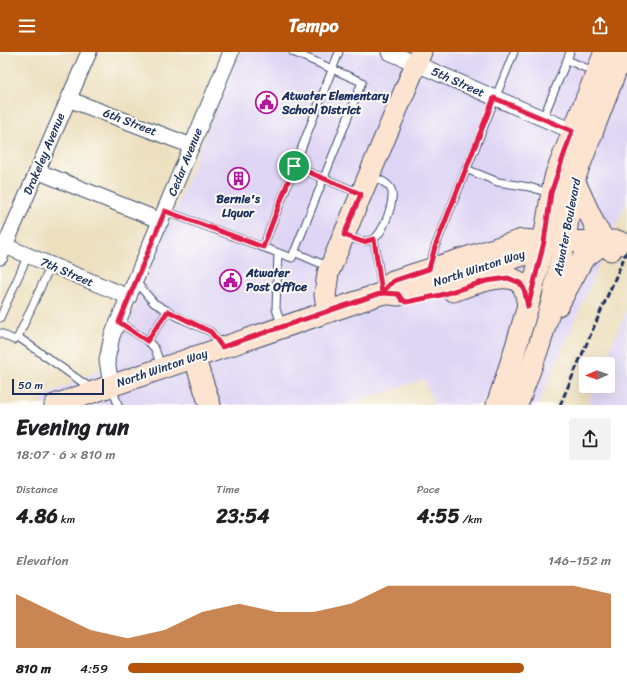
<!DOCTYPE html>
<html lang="en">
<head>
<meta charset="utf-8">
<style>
	:root { --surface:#fff; --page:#f2f2f2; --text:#202124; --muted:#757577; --accent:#b45309 }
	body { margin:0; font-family:Sriracha,sans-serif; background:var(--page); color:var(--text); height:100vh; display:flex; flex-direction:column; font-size:15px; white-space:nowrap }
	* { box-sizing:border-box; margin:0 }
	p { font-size:13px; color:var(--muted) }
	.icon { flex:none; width:22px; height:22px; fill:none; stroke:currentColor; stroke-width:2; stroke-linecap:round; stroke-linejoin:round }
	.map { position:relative; height:353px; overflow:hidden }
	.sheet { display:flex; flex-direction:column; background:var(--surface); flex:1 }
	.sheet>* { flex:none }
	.needle { width:26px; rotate:268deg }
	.controls { position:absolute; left:579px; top:305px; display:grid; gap:8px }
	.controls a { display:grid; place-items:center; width:36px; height:36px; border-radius:4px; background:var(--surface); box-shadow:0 4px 16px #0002; font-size:20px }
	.scale { position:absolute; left:12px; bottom:10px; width:92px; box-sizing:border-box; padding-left:4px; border:2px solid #1b2f5e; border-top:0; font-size:11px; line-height:14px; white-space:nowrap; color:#1b2f5e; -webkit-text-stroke:3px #fdfcf7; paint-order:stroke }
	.pin { position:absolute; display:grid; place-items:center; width:34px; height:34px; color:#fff; margin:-17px; border:2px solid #fff; border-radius:50%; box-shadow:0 1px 4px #0007 }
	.round { display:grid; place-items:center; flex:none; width:42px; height:42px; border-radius:4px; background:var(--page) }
	.head { display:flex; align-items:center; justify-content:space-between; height:68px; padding:0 16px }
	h1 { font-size:22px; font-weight:700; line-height:30px }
	.metrics { display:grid; grid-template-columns:repeat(3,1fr); gap:6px; height:68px; padding:4px 16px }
	.metrics div { display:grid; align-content:center }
	.metrics b { font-size:20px; font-weight:700 }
	.metrics small { font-size:11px; font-weight:400 }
	.metrics p { font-size:11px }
	.chart { height:112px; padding:8px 16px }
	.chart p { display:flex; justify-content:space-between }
	.chart svg { width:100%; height:72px; margin-top:4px; fill:var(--accent); opacity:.7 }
	ul { padding:0 16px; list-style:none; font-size:13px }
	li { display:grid; grid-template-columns:64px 48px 1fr; align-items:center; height:30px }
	li i { height:10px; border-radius:5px; background:var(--accent) }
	header { display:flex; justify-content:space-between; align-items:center; height:52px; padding:0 16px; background:var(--accent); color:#fff; font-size:18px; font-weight:700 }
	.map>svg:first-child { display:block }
</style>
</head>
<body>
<header><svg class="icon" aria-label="menu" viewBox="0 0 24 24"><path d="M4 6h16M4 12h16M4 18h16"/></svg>Tempo<svg class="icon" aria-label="share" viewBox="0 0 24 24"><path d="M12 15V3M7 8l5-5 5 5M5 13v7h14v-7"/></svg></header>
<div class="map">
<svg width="627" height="353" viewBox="0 0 627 353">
	<rect width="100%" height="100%" fill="#fdfcf7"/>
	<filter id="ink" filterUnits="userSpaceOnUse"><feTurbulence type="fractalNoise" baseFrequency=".025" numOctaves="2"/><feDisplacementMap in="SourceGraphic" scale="8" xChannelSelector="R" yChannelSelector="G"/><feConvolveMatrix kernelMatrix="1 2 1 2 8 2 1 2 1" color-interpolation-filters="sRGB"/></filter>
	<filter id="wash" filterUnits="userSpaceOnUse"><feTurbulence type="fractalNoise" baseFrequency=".012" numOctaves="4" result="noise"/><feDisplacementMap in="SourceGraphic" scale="16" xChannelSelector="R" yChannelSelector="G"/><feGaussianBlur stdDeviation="0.9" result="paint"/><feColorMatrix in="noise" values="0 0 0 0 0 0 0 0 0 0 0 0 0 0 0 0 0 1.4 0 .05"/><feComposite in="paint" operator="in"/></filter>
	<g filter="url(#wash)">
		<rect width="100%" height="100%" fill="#ede0bf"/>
		<g fill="#dfd5f5">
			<path d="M240 0H627V149L538 353H434L424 327 347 353H43L41 346 111 313Z"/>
			<path d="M627 257V353H587L595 334H608V312H604Z"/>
		</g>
	</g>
	<g filter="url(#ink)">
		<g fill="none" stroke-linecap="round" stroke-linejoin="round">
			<defs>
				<g id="lane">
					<path d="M567 8 570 0"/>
					<path d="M543 66 567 8 595 20"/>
					<path d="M294 114 359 141"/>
					<path d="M466 117 498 130 529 135 550 141"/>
					<path d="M165 159 292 206 362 30 293 0"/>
					<path d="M346 184C355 187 364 192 373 187 383 183 396 147 391 137 387 130 378 127 370 124"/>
					<path d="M374 187 382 237"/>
					<path d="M263 195 339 0"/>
					<path d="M294 200 329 215"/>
					<path d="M278 201 276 257 282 274"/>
					<path d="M429 216 435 195 514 0"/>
					<path d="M136 230 154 251 182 267 211 280 221 294"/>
					<path d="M0 266 28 203"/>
					<path d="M119 270 149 290 155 297 161 314"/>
					<path d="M0 281 14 288 18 285 51 213"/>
					<path d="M18 285 92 337"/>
					<path d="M147 289 168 259"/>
					<path d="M112 335 118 353"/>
				</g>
				<g id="street">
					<path d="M389 0 572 79"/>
					<path d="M68 47 192 94"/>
					<path d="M37 119 161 169"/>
					<path d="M5 194 129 245"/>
					<path d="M0 205 89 0"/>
					<path d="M111 333 107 308 112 284 231 0"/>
				</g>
				<g id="secondary">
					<path d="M574 128 596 176 611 198"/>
					<path d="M453 239C470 233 506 218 520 231 526 236 527 248 528 255"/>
					<path d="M383 241 393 229 522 188 544 190 617 189 627 193"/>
					<path d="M558 253 583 207 605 190"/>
					<path d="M328 260 325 243 328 221 421 0"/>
					<path d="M194 305 210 353"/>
					<path d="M55 353 383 241 398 243 478 216 524 203 544 190"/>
					<path d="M497 353C515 300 532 246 543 191 548 168 550 145 556 122L605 0"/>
					<path d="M517 353 540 291 552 250 565 188 574 128 623 0"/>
				</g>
			</defs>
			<use href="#lane" stroke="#3a4a6d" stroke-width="9"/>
			<use href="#street" stroke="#3a4a6d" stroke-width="17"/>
			<use href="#secondary" stroke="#3a4a6d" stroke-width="23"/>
			<use href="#lane" stroke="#fff" stroke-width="7"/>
			<use href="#street" stroke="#fff" stroke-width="15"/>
			<use href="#secondary" stroke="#fde4d0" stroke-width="21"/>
			<path stroke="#1b2f5e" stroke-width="3" stroke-dasharray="6 3" stroke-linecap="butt" d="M560 353 627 199"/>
		</g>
	</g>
	<g fill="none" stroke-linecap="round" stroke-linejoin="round" filter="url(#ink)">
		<defs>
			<path id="route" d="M294 114 263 195 165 159 119 270 147 289 168 259 211 280 222 295 382 241 398 242 402 248 406 250 441 243 486 229 508 226 520 231 524 237 528 255 544 190 551 141 572 79 494 46 435 195 429 217 393 229 382 241 374 187 363 190 344 183 361 142 294 114"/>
		</defs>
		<use href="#route" stroke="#fff" stroke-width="8"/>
		<use href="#route" stroke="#e11d48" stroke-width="5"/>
	</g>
	<defs>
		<symbol id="civic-ring" viewBox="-11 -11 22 22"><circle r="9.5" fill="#fdfcf7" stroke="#b5179e" stroke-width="1.5"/><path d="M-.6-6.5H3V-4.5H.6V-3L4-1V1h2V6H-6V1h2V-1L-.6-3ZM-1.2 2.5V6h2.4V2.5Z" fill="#b5179e"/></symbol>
		<symbol id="building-ring" viewBox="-11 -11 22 22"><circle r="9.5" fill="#fdfcf7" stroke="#b5179e" stroke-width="1.5"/><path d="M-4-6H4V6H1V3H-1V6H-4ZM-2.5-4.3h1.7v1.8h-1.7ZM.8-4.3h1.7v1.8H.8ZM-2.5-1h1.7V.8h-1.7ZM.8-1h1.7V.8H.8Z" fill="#b5179e"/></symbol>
	</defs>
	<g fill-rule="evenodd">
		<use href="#civic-ring" x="254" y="38" width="25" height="25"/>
		<use href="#building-ring" x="226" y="114" width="25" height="25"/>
		<use href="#civic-ring" x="218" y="216" width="25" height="25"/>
	</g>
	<g text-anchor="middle" stroke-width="4" stroke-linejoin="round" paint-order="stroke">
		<g font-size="12" fill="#1b2f5e" stroke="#fdfcf7">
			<text transform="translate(458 30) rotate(24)" y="4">5th Street</text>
			<text transform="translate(130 70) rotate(21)" y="4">6th Street</text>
			<text transform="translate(44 102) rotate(-67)" y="4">Drakeley Avenue</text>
			<text transform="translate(185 110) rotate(-68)" y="4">Cedar Avenue</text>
			<text transform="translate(567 175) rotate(-79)" y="4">Atwater Boulevard</text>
			<text transform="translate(479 216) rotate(-18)" y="4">North Winton Way</text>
			<text transform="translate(67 220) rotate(23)" y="4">7th Street</text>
			<text transform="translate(162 316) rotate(-19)" y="4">North Winton Way</text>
		</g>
		<g font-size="12" font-weight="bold" fill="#1b2f5e" stroke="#fdfcf7" text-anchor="start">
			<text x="282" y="48">Atwater Elementary<tspan x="282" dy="14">School District</tspan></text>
			<text x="238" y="151" text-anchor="middle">Bernie's<tspan x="238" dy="14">Liquor</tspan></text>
			<text x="246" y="225">Atwater<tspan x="246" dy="14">Post Office</tspan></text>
		</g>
	</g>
</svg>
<div class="controls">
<a><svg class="needle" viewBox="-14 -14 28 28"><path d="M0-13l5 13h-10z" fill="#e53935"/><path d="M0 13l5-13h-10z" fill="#757577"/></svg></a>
</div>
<div class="scale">50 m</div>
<div class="pin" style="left:294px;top:114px;background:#1e9e55"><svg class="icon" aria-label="arrive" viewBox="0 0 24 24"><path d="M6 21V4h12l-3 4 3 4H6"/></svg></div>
</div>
<section class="sheet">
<div class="head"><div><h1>Evening run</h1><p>18:07 · 6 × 810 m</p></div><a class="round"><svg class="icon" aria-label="share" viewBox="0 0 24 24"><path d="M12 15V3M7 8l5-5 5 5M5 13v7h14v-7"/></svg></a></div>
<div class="metrics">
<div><p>Distance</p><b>4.86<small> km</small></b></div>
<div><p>Time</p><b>23:54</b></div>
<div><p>Pace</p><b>4:55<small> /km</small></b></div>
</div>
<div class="chart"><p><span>Elevation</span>146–152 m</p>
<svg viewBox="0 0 160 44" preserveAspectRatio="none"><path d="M0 44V11L10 22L20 33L30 38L40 33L50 22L60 17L70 22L80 22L90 17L100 6L110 6L120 6L130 6L140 6L150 6L160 11V44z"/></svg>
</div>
<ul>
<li><b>810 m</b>4:59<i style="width:82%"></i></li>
</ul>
</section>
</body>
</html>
